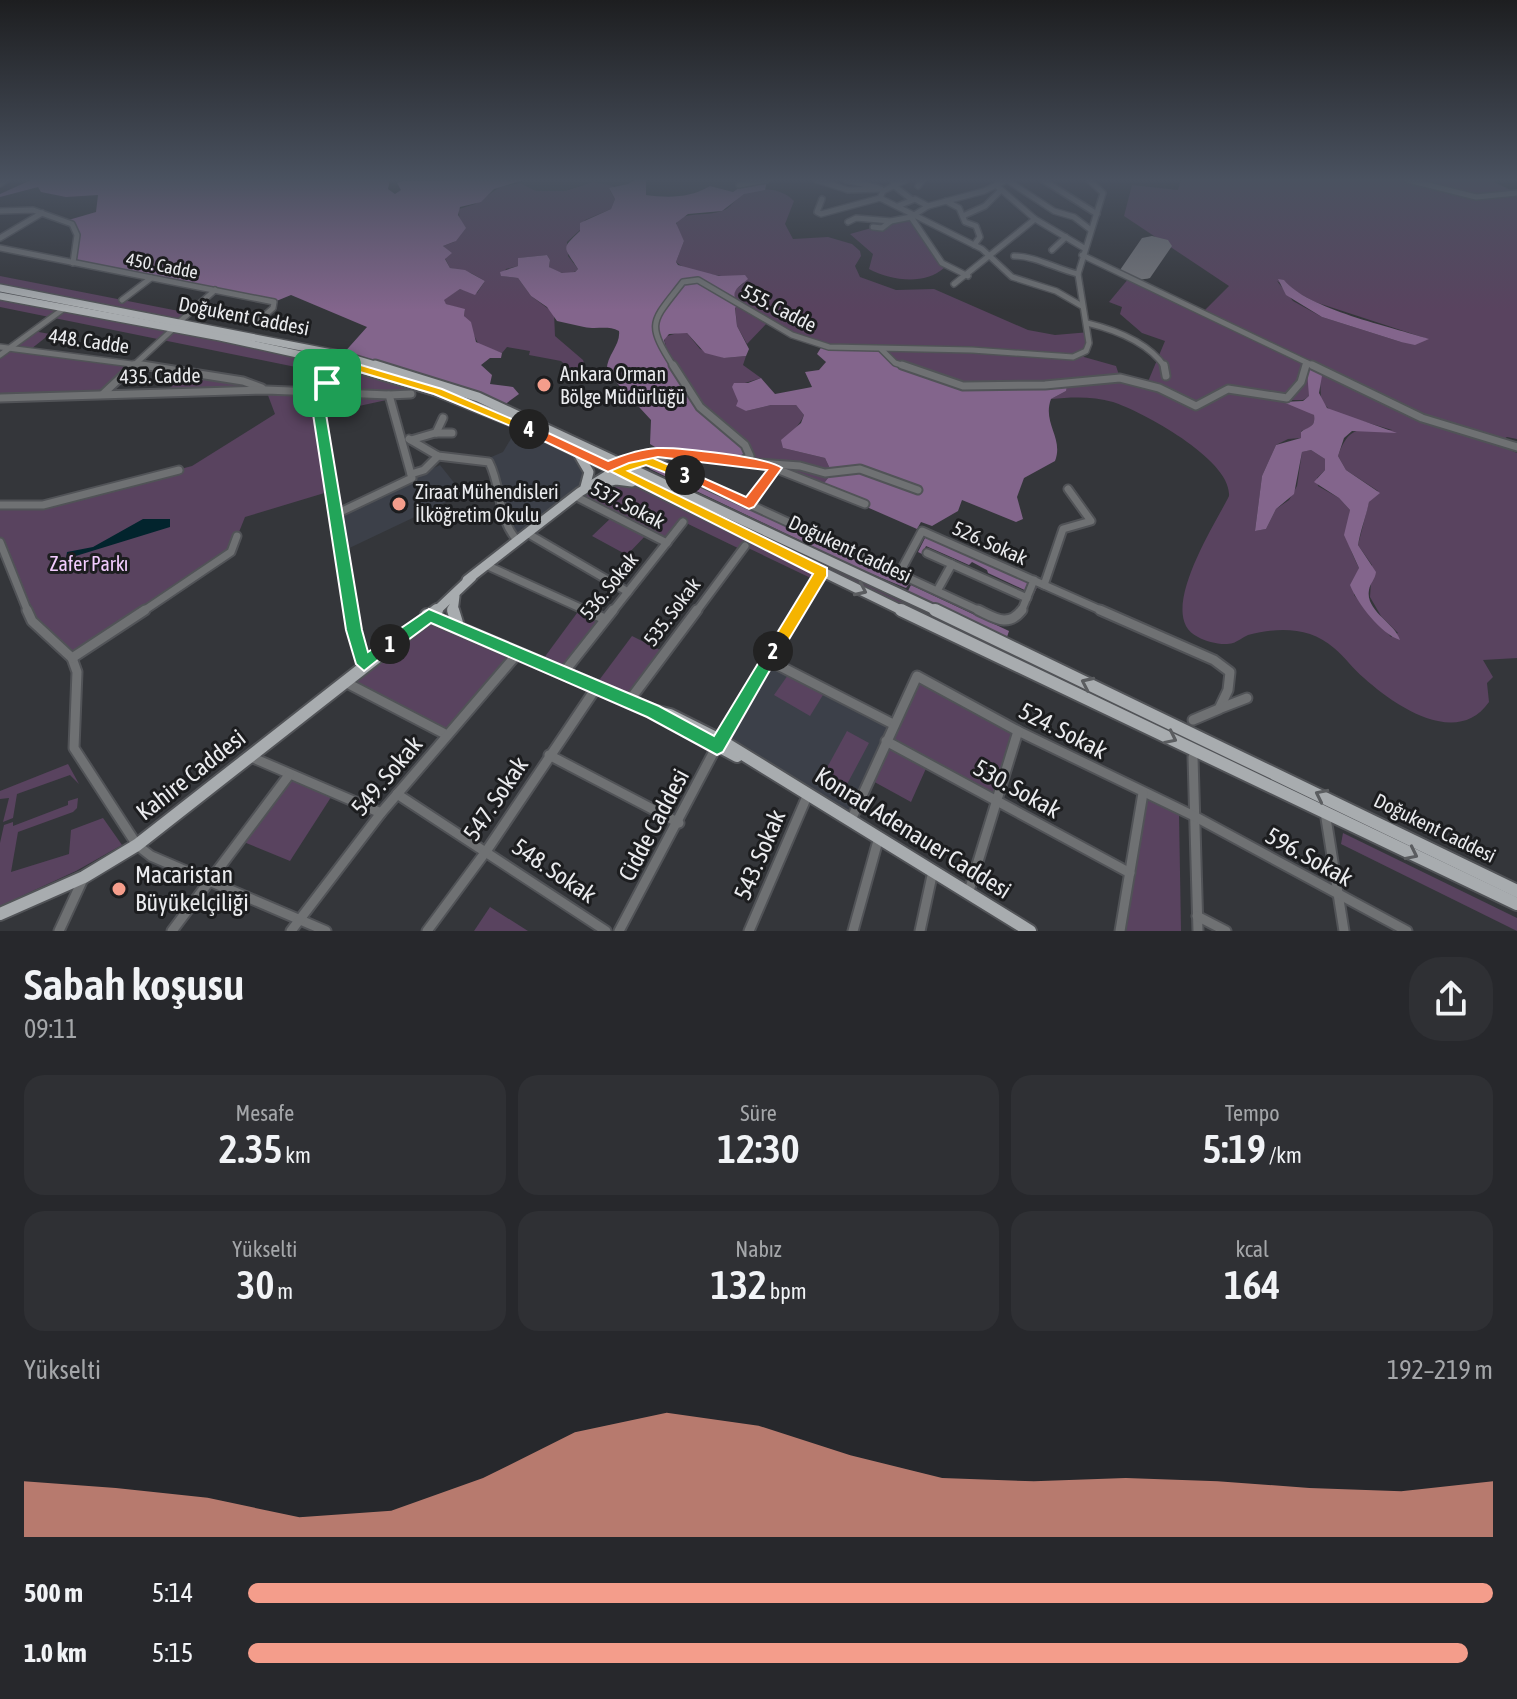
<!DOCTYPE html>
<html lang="tr">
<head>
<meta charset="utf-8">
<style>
	:root { --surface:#27282c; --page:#2f3034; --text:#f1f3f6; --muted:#a4a6a9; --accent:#f49d8b }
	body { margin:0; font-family:"Asap Condensed",sans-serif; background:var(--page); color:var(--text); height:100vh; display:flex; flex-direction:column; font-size:30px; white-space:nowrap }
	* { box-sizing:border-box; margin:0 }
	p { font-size:26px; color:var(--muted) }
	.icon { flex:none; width:44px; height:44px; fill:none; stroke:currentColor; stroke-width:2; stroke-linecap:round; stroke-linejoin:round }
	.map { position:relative; height:931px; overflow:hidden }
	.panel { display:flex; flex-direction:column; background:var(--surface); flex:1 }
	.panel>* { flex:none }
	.pin { position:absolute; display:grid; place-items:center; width:68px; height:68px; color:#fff; margin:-34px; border-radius:16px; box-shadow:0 4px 12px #0006 }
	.km { position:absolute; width:40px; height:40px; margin:-20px; border-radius:50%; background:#222; color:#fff; font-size:22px; line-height:40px; text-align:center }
	.round { display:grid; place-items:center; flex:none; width:84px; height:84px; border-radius:32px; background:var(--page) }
	.overview { display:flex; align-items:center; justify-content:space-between; height:136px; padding:0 24px }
	h1 { font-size:44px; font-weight:600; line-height:60px }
	.metrics { display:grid; grid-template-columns:repeat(3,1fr); gap:12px; height:136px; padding:8px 24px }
	.metrics div { display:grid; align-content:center; border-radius:20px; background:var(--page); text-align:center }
	.metrics b { font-size:40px; font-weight:600 }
	.metrics small { font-size:22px; font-weight:400 }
	.metrics p { font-size:22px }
	.chart { height:224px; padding:16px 24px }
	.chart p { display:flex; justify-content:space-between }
	.chart svg { width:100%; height:144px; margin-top:8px; fill:var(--accent); opacity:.7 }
	ul { padding:0 24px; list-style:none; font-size:26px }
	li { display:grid; grid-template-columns:128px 96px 1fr; align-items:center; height:60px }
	li i { height:20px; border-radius:10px; background:var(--accent) }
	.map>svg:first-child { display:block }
</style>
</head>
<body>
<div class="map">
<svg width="1517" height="931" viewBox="0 0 1517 931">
	<rect width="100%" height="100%" fill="#34363a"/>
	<g fill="#3c4049">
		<path d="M524 180H634L623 186 588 183 565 191H536L520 183Z"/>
		<path d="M646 180H754L733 192 710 186 691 195 664 199 646 195 644 189Z"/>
		<path d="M528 428 584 461 587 484 517 540 512 537 489 458 503 452 515 432Z"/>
		<path d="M440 465 463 494 341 552 334 515Z"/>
		<path d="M768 660 893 724 851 820 720 740Z"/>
	</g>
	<g fill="#59435f" fill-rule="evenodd">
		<path d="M1181 180H1499L1494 182 1517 193V439L1507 437 1496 444 1517 453V658L1483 660 1493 677 1487 683 1489 702C1457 748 1395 706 1364 678 1353 669 1345 657 1334 648 1310 627 1279 627 1248 635 1243 637 1237 642 1233 643 1223 646 1207 642 1198 637 1154 617 1216 523 1229 496 1232 460 1143 412 1113 402 1093 396 1071 397 1051 399L1066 391 975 388 807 341 769 321 747 344 737 326 734 295 735 290 744 283C724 272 693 277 676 262L684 241 676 226 678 219C692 212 707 216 722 211 731 208 734 200 742 195 757 186 781 187 794 201L785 224 793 239 828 237 852 244 860 251 861 256 855 266 860 277 896 290 934 289 1028 330 1055 335 1090 332V338L1081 354 1084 357 1116 366 1120 378 1147 384 1165 341 1142 333 1120 314 1122 307 1109 302 1129 278 1202 313 1229 286 1124 216 1132 185 1178 190ZM1277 281 1315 302 1428 339 1401 342 1322 317 1293 301ZM1320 377 1321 401 1332 412 1392 430C1360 431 1350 423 1338 456L1346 470 1378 491 1369 502 1358 545 1372 565 1370 597 1381 616 1398 633 1391 637 1354 595 1359 568C1346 542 1347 537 1350 510L1339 498 1318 486 1317 478 1325 470V459L1311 450 1302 452 1297 486 1289 500 1276 509 1266 529 1255 531 1262 476 1276 445 1288 439 1301 438V431C1310 428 1316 426 1314 415 1305 408 1294 408 1285 400H1303L1310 396V390Z"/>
		<path d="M593 182 614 186 610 191 615 199 611 209 585 220 580 230 567 242 568 256 578 269C569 278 558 272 549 267L550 260 547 255 519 258 518 266 506 269 502 276 518 278 531 296 554 313 555 336 583 360 585 366 575 374 561 361 529 355 530 351 507 347 502 353 479 345 464 316 465 310 446 304 443 300 460 289 477 293 485 281 471 273 450 268 445 258 446 249 443 246 454 242 460 234 459 209 475 204 500 187 520 183 536 191H565Z"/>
		<path d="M911 217 944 268C924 286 890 280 869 269L873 254 850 234Z"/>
		<path d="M0 276 189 313 177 324 0 288Z"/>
		<path d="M0 296 344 364 428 388C395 400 356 406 320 414L331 491 245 517 231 552 72 658 40 631 0 542V505H43L192 466 275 414 266 390 165 392 188 373 243 381 266 390 321 391 335 375 0 307Z"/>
		<path d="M33 331 50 334 31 349 133 364 103 394 0 398V355Z"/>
		<path d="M681 332 687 333 700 349 724 358 746 356 743 365 761 378 732 387 746 411 771 405H796L804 415C799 427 789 433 783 448L825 458 832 473 821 487 764 464 742 461 714 419 669 362 664 337Z"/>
		<path d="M627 472 1199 742 1517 897 1483 883Z"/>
		<path d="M625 481 822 572 817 581 746 547 742 550 684 522 667 543 648 533 627 555 592 536 613 516 579 499 585 489Z"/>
		<path d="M580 609 605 619 564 672 541 662Z"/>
		<path d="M429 616 519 652 447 735 343 681Z"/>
		<path d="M632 636 664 652 629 701 594 687Z"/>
		<path d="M788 675 823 695 810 716 774 695Z"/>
		<path d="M917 676 1018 731 996 800 928 764 911 802 869 779Z"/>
		<path d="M847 731 869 743 845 788 823 775Z"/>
		<path d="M68 764 79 784 70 775 17 794 13 818 3 822 9 798 0 799V791Z"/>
		<path d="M289 775 335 791 290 861 239 840Z"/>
		<path d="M78 798 77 808 73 812 18 832 11 872 69 854 71 830 103 818 122 845 76 871 0 906V843L4 825 13 822V826L68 805V801Z"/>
		<path d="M1146 799 1179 814 1181 931H1126Z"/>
		<path d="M1343 833 1517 918V931L1341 844Z"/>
		<path d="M490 907 528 931H474Z"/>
	</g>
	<g fill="#83658c">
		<path d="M31 180H390L388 189 395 194 401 190 397 183 402 181 524 180 494 189 481 202 460 207 458 215 466 228 456 241 443 246 452 253 445 259 450 268 465 270 485 281 475 295 460 289 444 300 446 304 465 309 464 316 471 322 476 342 502 353 501 358H490L481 365 492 375 490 384 513 387 519 394 500 408 342 355 367 327 291 295 274 302 73 263 76 230 65 221 96 212 98 195 66 197 41 192 38 187 0 197V194Z"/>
		<path d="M634 180H646V195C669 198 690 198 710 186L733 192 749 181H767L765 190 744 194 722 211 688 214 676 223 684 241 676 262 678 265 719 276 745 275 748 279C739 287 729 291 738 304L735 308 737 326 749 349 746 356 724 358 705 353 687 333 669 334 664 340C669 361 677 378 691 395 709 416 743 431 748 459L658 453 660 450 650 444 651 420 607 372C605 357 621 345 619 331 607 325 597 330 584 327 575 325 566 323 557 321L547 307 531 296 518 278 501 276 500 272 518 266V258L547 255 550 260 549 267 562 273 575 272 578 269C564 246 560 250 580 231V223L611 209 615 199 609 188 628 184Z"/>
		<path d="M1278 279 1284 280C1307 309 1392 327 1429 339L1415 345 1401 342 1322 317 1286 295Z"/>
		<path d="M822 346 881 349 891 360 956 385 1067 383 1066 391 1051 399C1042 423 1064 438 1055 461L1024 478 1017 497 1023 519 1016 522 962 500 958 511 932 526 921 522 917 529 821 487 832 473 825 458 783 448 781 440 801 423 804 415 796 405H771L746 411 736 406 738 401 732 387 734 383H748L761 378 775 394 812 387 805 372 819 370 826 362 817 354Z"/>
		<path d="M1314 366 1323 370 1319 393 1327 408 1397 433 1352 431 1344 438 1338 456 1346 470 1380 493 1369 502C1366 517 1361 528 1358 545L1376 572C1375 580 1370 583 1369 590 1365 611 1395 623 1400 640 1381 634 1357 603 1350 585L1359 568 1344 535 1350 510 1339 498 1314 482 1325 470V459L1311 450 1302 452 1294 494 1276 509 1266 529 1255 531 1262 476 1276 445 1301 438V432C1308 426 1316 428 1314 415L1283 402 1303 401 1309 396 1307 371Z"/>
		<path d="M648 464 676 473 867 563 866 566 872 565 909 584 906 588 862 570 650 469Z"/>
		<path d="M926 536 1037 587 1030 602 1031 593 988 573 987 570 972 562 969 565 926 546 922 554 918 552Z"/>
		<path d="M911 585 1009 631 1007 637 908 591Z"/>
	</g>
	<path fill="#02242d" d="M143 519H170V527L66 559 67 552 93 547Z"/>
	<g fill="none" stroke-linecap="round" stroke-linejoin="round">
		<path fill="#76777b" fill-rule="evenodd" d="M1152 236 1168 240 1172 246 1150 278C1138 281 1127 280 1120 270L1142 238Z"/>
		<defs>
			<g id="minor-far2">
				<path d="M817 180 848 190 881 189"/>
				<path d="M846 180 878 188"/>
				<path d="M1007 180 1054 211 1074 217 1091 230"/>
				<path d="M1043 180 1097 214"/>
				<path d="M1408 180 1476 197 1517 193"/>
				<path d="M0 184 6 180"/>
				<path d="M739 185 767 180"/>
				<path d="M893 185 911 199"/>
				<path d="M918 186 923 180"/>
				<path d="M997 186 1035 219 1084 248"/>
				<path d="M880 198 982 249 1012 277 1056 291 1082 306"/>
				<path d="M822 199 817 212 821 214 880 198 883 191 906 180"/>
				<path d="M946 201 959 208 965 222 976 226 980 237 974 245"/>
				<path d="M898 206 915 199 928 206"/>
				<path d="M0 211 33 210 72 224 77 235 73 263"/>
				<path d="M965 215 985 206 1000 191"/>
				<path d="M911 217 942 263 968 276"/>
				<path d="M848 222 856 218 891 221"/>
				<path d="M873 227 882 228 891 221 911 217 928 206 984 191 1007 180"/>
				<path d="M0 238 42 213"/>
				<path d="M0 248 274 302 273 308 256 323"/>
				<path d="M1052 250 1066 237"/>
				<path d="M1082 255 1316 367"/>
				<path d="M1014 256C1036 256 1056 269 1078 274"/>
				<path d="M954 284 1035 219"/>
				<path d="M122 300 151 278"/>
				<path d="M1087 323C1116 330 1148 342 1165 367"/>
				<path d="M177 324 215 290"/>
				<path d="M0 347 155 367"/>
				<path d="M881 349 895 363 908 367"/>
				<path d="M0 355 66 307"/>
				<path d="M132 367 172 330"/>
				<path d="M341 367 344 364"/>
				<path d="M674 367C645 322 652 322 683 282L698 280 792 335 829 347 972 350 1073 357 1086 351 1089 343 1078 274 1103 193 1089 180"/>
				<path d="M1306 367 1307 363"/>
			</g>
			<g id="minor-far1">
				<path d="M142 365 243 381 262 388"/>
				<path d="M343 365 322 391 319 407 351 612"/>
				<path d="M902 365 963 386 1045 385 1120 378 1159 388 1196 406 1228 389 1287 398 1301 382 1306 365"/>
				<path d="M1164 365 1166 376"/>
				<path d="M1312 365 1422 418 1517 447"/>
				<path d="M103 394 134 365"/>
				<path d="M389 395 411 394"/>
				<path d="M0 398 266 390 389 395 412 478 334 515"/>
				<path d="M436 433 443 418"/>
				<path d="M409 439 438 456 489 462C502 487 497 518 517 540"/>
				<path d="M411 440 435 433H452"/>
				<path d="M642 455 649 462 677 471 982 612"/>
				<path d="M616 462 654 453 742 461 750 456 745 445 700 407 673 365"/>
				<path d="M744 462 800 466 825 473 860 469 918 490"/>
				<path d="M626 466 664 457"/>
				<path d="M769 466 865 504"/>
				<path d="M411 474 424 470 438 456"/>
				<path d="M575 496 667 543"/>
				<path d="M749 504 775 468"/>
				<path d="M0 505H43L179 470"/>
				<path d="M527 533 628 592"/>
				<path d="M0 542 28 612"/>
				<path d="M927 553 1027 598"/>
				<path d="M486 565 589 612"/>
				<path d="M899 574 922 531 1105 612"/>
				<path d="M1044 585 1063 529 1091 521 1068 489"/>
				<path d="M937 591 952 564"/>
				<path d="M142 612 231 552 237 536"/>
				<path d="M612 612 683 522"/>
				<path d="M696 612 745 546"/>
				<path d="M798 612 822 572"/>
				<path d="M1021 612 1034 580"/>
			</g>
			<g id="minor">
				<path d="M27 610 32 621 72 658 77 672 74 748 137 845 151 856 326 931"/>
				<path d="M351 610 364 664"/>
				<path d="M585 610 605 619"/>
				<path d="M978 610C995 618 1008 628 1022 610"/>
				<path d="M1100 610 1214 660 1230 672 1228 690 1219 709 1193 720"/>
				<path d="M72 658 145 610"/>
				<path d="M768 660 893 724"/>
				<path d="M564 672 613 610"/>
				<path d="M345 682 447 735"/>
				<path d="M629 701 697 610"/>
				<path d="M1221 708 1247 698"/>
				<path d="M886 741 1130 873"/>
				<path d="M549 755 679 823"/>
				<path d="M251 757 381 813"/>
				<path d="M1193 757 1198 931"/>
				<path d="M397 794 606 931"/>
				<path d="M1325 812 1344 931"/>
				<path d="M851 820 917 676 1018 731 1194 816 1407 931"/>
				<path d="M969 891 1018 731"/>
				<path d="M1197 916 1226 931"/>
				<path d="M59 931 83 879"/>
				<path d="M172 931 289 775"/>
				<path d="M291 931 381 813 518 653"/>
				<path d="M427 931 487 850 596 688"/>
				<path d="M619 931 720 740 799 610"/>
				<path d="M749 931 808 794"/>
				<path d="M853 931 879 837"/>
				<path d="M920 931 933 871"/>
				<path d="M1120 931 1143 793"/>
			</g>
			<g id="major-far2">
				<path d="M0 288 342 355 382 367"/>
				<path d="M0 296 220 337 356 367"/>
			</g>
			<g id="major-far1">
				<path d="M348 365 436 391 524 426 905 612"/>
				<path d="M375 365 478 397 939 612"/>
				<path d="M579 455 589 472 585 487"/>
				<path d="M596 485 616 480 632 482"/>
				<path d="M467 580 580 492 616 470"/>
				<path d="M435 612 472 577"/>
				<path d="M453 612 455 596"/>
			</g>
			<g id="major">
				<path d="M453 610 457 623"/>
				<path d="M901 610 1517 904"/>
				<path d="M935 610 1517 891"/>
				<path d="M427 615 653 711 737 756"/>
				<path d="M653 711 670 715 720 740 1030 931"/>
				<path d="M0 914 84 877 137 845 437 610"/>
			</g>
		</defs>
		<use href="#minor-far2" stroke="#515357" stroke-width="8"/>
		<use href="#minor-far1" stroke="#515357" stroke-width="11"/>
		<use href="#minor" stroke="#515357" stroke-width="13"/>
		<use href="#major-far2" stroke="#515357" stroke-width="10"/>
		<use href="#major-far1" stroke="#515357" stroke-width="13"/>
		<use href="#major" stroke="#515357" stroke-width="16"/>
		<use href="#minor-far2" stroke="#6f7173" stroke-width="5"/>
		<use href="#minor-far1" stroke="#6f7173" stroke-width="7"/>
		<use href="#minor" stroke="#6f7173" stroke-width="9"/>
		<use href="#major-far2" stroke="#a8acaf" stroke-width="7"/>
		<use href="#major-far1" stroke="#a8acaf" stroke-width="9"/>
		<use href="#major" stroke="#a8acaf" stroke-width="12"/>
	</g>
	<defs><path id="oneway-chevron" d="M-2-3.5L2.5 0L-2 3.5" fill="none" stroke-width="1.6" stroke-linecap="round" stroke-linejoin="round" transform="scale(2)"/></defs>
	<g stroke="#5b5d60">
		<use href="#oneway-chevron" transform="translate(861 590) rotate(25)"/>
		<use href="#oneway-chevron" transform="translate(1087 683) rotate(-155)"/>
		<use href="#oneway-chevron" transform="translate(1171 738) rotate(26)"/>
		<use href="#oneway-chevron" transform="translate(1321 795) rotate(-154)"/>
		<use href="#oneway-chevron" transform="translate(1412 854) rotate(26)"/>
	</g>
	<linearGradient id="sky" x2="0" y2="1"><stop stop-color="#1d1e20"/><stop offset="0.58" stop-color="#4a5260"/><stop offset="1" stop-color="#4a5260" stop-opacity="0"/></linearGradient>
	<rect width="1517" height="310" fill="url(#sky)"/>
	<path fill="#22a559" stroke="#fff" stroke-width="2" d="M327 379 333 383 325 399 326 414 362 630 368 652 390 637 398 644 364 671 356 664 346 630 313 414V399L323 380Z"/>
	<path fill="#22a559" stroke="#fff" stroke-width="2" d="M429 609 659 706 714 736 768 647 773 644 781 651 723 752 717 755 647 717 431 623 396 649H385V639Z"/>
	<path fill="#f5b400" stroke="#fff" stroke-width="2" d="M646 455 692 475 685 480 646 465 628 471 827 568V576L779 656 773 658 766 651 813 574 608 470 610 467Z"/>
	<path fill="#f0652b" stroke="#fff" stroke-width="2" d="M529 424 608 461C623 455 640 449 657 448 677 447 770 457 782 468L754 507 749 509 679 475 681 472H690L746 497 767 470 658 457 629 463 608 472 525 432V426Z"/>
	<path fill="#f5b400" stroke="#fff" stroke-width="2" d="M344 360 442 389 535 429 533 432H525L434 394 346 368 331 386H323V380Z"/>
	<g fill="#f49d8b" stroke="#1c1d1f" stroke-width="3">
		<circle cx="544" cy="385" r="8"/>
		<circle cx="399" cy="504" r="8"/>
		<circle cx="119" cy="889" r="8"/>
	</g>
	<g text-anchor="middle" stroke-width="6" stroke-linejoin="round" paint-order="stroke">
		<g font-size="18" fill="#eaebee" stroke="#1c1d1f">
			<text transform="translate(162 266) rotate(11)" y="6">450. Cadde</text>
		</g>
		<g font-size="20" fill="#eaebee" stroke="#1c1d1f">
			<text transform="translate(779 308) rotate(27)" y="7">555. Cadde</text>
			<text transform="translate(244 316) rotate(11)" y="7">Doğukent Caddesi</text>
			<text transform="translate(89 341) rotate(8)" y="7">448. Cadde</text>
			<text transform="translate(160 376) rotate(-1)" y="7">435. Cadde</text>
			<text transform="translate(628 505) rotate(27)" y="7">537. Sokak</text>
			<text transform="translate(990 543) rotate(24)" y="7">526. Sokak</text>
			<text transform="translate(850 549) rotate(25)" y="7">Doğukent Caddesi</text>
			<text transform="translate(609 586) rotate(-51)" y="7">536. Sokak</text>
			<text transform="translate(672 612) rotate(-53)" y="7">535. Sokak</text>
			<text transform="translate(1435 828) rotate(26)" y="7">Doğukent Caddesi</text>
		</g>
		<g font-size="20" fill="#eaebee" stroke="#1c1d1f" text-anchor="start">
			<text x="560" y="381">Ankara Orman<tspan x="560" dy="23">Bölge Müdürlüğü</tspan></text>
			<text x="415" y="499">Ziraat Mühendisleri<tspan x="415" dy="23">İlköğretim Okulu</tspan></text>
		</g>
		<g font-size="20" fill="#f2ccfe" stroke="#1c1d1f">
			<text x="89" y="571">Zafer Parkı</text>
		</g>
		<g font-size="24" fill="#eaebee" stroke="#1c1d1f">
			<text transform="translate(1063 731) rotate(27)" y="8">524. Sokak</text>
			<text transform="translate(191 775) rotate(-38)" y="8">Kahire Caddesi</text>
			<text transform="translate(387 776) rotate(-50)" y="8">549. Sokak</text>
			<text transform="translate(1017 789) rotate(29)" y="8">530. Sokak</text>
			<text transform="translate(496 799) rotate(-56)" y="8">547. Sokak</text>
			<text transform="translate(654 825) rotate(-62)" y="8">Cidde Caddesi</text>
			<text transform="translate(913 833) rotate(32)" y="8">Konrad Adenauer Caddesi</text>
			<text transform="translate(760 855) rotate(-67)" y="8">543. Sokak</text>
			<text transform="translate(1309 857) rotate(29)" y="8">596. Sokak</text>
			<text transform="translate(554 871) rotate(34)" y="8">548. Sokak</text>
		</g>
		<g font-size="24" fill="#eaebee" stroke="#1c1d1f" text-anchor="start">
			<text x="135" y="883">Macaristan<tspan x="135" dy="28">Büyükelçiliği</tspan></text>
		</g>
	</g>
</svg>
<div class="pin" style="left:327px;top:383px;background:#1e9e55"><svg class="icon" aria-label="arrive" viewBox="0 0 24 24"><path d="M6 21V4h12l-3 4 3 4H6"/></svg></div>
<b class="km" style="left:390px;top:644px">1</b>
<b class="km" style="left:773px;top:651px">2</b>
<b class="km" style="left:685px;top:475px">3</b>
<b class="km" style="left:529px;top:429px">4</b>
</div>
<section class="panel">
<div class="overview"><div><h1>Sabah koşusu</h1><p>09:11</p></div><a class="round"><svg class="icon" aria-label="share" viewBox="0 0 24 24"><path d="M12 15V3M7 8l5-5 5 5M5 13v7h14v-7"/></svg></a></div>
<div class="metrics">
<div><p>Mesafe</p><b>2.35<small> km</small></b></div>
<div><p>Süre</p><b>12:30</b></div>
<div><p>Tempo</p><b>5:19<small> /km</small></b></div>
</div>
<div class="metrics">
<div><p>Yükselti</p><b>30<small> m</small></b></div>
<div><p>Nabız</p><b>132<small> bpm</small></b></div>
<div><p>kcal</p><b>164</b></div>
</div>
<div class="chart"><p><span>Yükselti</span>192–219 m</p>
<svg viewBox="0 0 160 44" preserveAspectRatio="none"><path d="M0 44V27L10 29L20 32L30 38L40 36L50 26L60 12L70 6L80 10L90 19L100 26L110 27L120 26L130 27L140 29L150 30L160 27V44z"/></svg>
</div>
<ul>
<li><b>500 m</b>5:14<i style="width:100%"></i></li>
<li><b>1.0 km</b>5:15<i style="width:98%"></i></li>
</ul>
</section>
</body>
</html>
